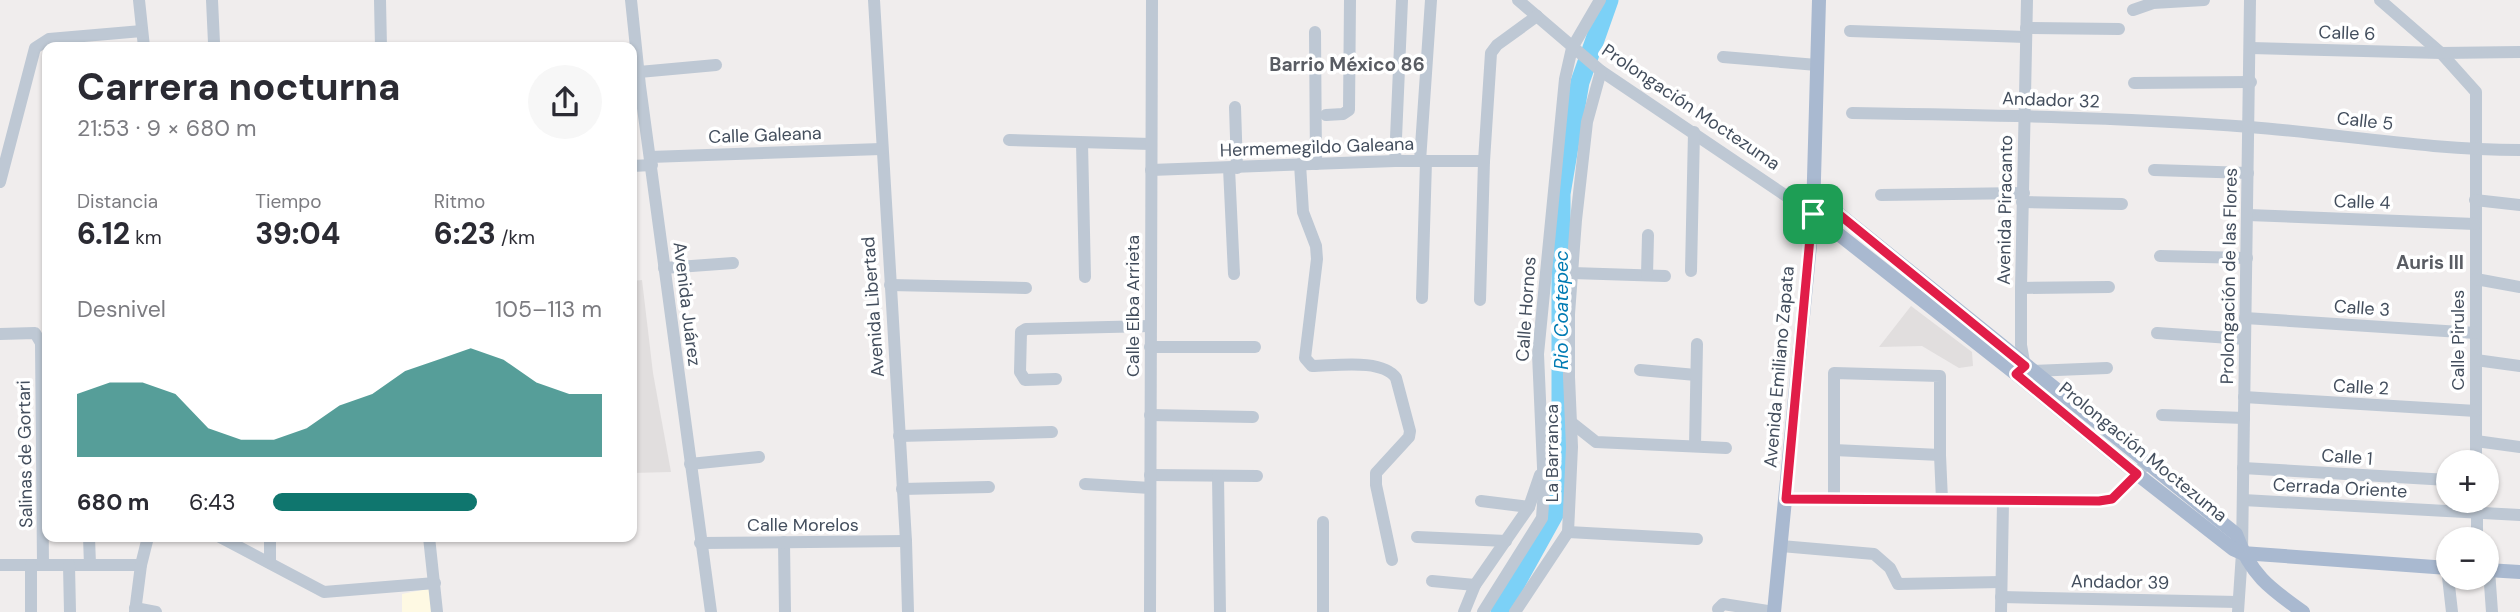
<!DOCTYPE html>
<html lang="es">
<head>
<meta charset="utf-8">
<style>
	:root { --surface:#fff; --page:#f7f7f7; --text:#2b2b33; --muted:#7c7c81; --accent:#0f766e }
	body { margin:0; font-family:"DM Sans",sans-serif; background:var(--page); color:var(--text); height:100vh; display:flex; flex-direction:column; font-size:26px; white-space:nowrap }
	* { box-sizing:border-box; margin:0 }
	p { font-size:23px; color:var(--muted) }
	.icon { flex:none; width:38px; height:38px; fill:none; stroke:currentColor; stroke-width:2; stroke-linecap:round; stroke-linejoin:round }
	.map { position:relative; flex:1; overflow:hidden }
	.side { position:absolute; left:42px; top:42px; width:595px; height:500px; display:flex; flex-direction:column; background:var(--surface); border-radius:14px; box-shadow:0 2px 5px #0004 }
	.side>* { flex:none }
	.buttons { position:absolute; left:2436px; top:450px; display:grid; gap:14px }
	.buttons a { display:grid; place-items:center; width:63px; height:63px; border-radius:50%; background:var(--surface); box-shadow:0 2px 5px #0004; font-size:35px }
	.pin { position:absolute; display:grid; place-items:center; width:60px; height:60px; color:#fff; margin:-30px; border-radius:14px; box-shadow:0 4px 10px #0006 }
	.round { display:grid; place-items:center; flex:none; width:74px; height:74px; border-radius:37px; background:var(--page) }
	.summary { display:flex; align-items:center; justify-content:space-between; height:119px; padding:0 35px }
	h1 { font-size:38px; font-weight:800; line-height:52px }
	.figures { display:grid; grid-template-columns:repeat(3,1fr); gap:10px; height:119px; padding:7px 35px }
	.figures div { display:grid; align-content:center }
	.figures b { font-size:30px; font-weight:800 }
	.figures small { font-size:19px; font-weight:400 }
	.figures p { font-size:19px }
	.chart { height:196px; padding:14px 35px }
	.chart p { display:flex; justify-content:space-between }
	.chart svg { width:100%; height:126px; margin-top:7px; fill:var(--accent); opacity:.7 }
	ul { padding:0 35px; list-style:none; font-size:23px }
	li { display:grid; grid-template-columns:112px 84px 1fr; align-items:center; height:52px }
	li i { height:18px; border-radius:9px; background:var(--accent) }
	.map>svg:first-child { display:block }
</style>
</head>
<body>
<div class="map">
<svg width="2520" height="612" viewBox="0 0 2520 612">
	<rect width="100%" height="100%" fill="#f0eded"/>
	<path fill="#fef9e3" d="M432 588 434 612H402V594Z"/>
	<g fill="#e1dede">
		<path d="M642 280 653 373 671 472 632 473V281Z"/>
		<path d="M1911 306 1972 352 1973 366 1959 368 1922 346 1879 347Z"/>
	</g>
	<g fill="none" stroke-linecap="round" stroke-linejoin="round">
		<path stroke="#7cd1f7" stroke-width="19" d="M1500 612 1556 511 1561 453V194L1580 82 1609 0"/>
		<g stroke="#bec8d4" stroke-width="12">
			<path d="M139 0 144 47"/>
			<path d="M212 0 214 43"/>
			<path d="M380 0 381 47"/>
			<path d="M631 0 640 86 711 612"/>
			<path d="M874 0 906 541 908 612"/>
			<path d="M1518 0 1601 71 1813 214"/>
			<path d="M2380 0 2441 53 2476 92V462"/>
			<path d="M2133 10 2153 3 2204 0"/>
			<path d="M2026 28 2119 29"/>
			<path d="M1850 31 2026 37"/>
			<path d="M1315 32 1316 164"/>
			<path d="M2251 48 2441 53 2520 52"/>
			<path d="M1723 57 1817 65"/>
			<path d="M639 72 716 65"/>
			<path d="M2134 83 2251 82"/>
			<path d="M1235 107 1237 168"/>
			<path d="M1852 113C1985 115 2118 117 2250 127 2340 134 2430 150 2520 150"/>
			<path d="M1326 115 1343 114 1349 110 1350 0"/>
			<path d="M1009 140 1151 144"/>
			<path d="M1082 143 1085 277"/>
			<path d="M650 157 881 149"/>
			<path d="M1395 161 1402 0"/>
			<path d="M1420 161 1431 0"/>
			<path d="M1300 164 1303 212 1316 246 1317 259 1305 358 1312 366C1334 366 1382 358 1396 378L1410 431 1409 437 1376 473V485L1392 560"/>
			<path d="M632 166 652 165"/>
			<path d="M1229 168 1234 274"/>
			<path d="M1151 170 1395 161H1484"/>
			<path d="M2154 170 2248 173"/>
			<path d="M0 182 35 48 49 39 142 31"/>
			<path d="M1881 195 2024 193"/>
			<path d="M2475 200 2520 205"/>
			<path d="M2022 202 2122 204"/>
			<path d="M2248 215 2475 224"/>
			<path d="M2160 256 2247 258"/>
			<path d="M664 268 733 263"/>
			<path d="M1691 271 1694 132"/>
			<path d="M1572 273 1665 276"/>
			<path d="M1647 275 1648 235"/>
			<path d="M2476 279 2520 287"/>
			<path d="M890 285 1026 288"/>
			<path d="M2021 288 2109 287"/>
			<path d="M1422 298 1426 161"/>
			<path d="M1480 300 1484 161 1491 53 1497 45 1537 16"/>
			<path d="M2245 318 2476 333"/>
			<path d="M2157 333 2245 339"/>
			<path d="M0 334 35 333 41 343 43 565"/>
			<path d="M1150 347H1255"/>
			<path d="M2476 360 2520 366"/>
			<path d="M2025 367 2021 345V288L2027 0"/>
			<path d="M1640 370 1696 375"/>
			<path d="M2031 371 2107 368"/>
			<path d="M1056 379 1025 380 1020 372 1021 332 1026 329 1150 326"/>
			<path d="M2244 397 2476 411"/>
			<path d="M1150 415 1253 417"/>
			<path d="M2162 415 2244 418"/>
			<path d="M1572 423 1596 442 1726 448"/>
			<path d="M899 436 1052 432"/>
			<path d="M2476 441 2520 447"/>
			<path d="M1695 446 1697 344"/>
			<path d="M1834 450 1940 455"/>
			<path d="M690 464 759 457"/>
			<path d="M2243 468 2448 480"/>
			<path d="M1150 475 1257 476"/>
			<path d="M1218 476 1220 612"/>
			<path d="M1085 484 1150 488"/>
			<path d="M902 489 989 487"/>
			<path d="M1786 499 2099 501 2112 499 2147 463"/>
			<path d="M1834 499V373L1940 376V455L1942 500"/>
			<path d="M2243 500 2520 515"/>
			<path d="M2477 500V539"/>
			<path d="M1481 501 1529 507"/>
			<path d="M1323 522V612"/>
			<path d="M1568 532 1697 539"/>
			<path d="M89 537 90 565"/>
			<path d="M220 537 324 592 435 583"/>
			<path d="M270 537V563"/>
			<path d="M429 537 437 612"/>
			<path d="M1417 537 1506 541"/>
			<path d="M784 542 785 612"/>
			<path d="M700 543 906 541"/>
			<path d="M1781 546 1874 554 1890 568 1898 584 2001 582"/>
			<path d="M0 565H141"/>
			<path d="M31 565V612"/>
			<path d="M69 565 70 612"/>
			<path d="M2447 568 2452 612"/>
			<path d="M2489 570 2492 612"/>
			<path d="M1432 581 1475 585"/>
			<path d="M2001 597 2238 602"/>
			<path d="M135 608 156 612"/>
			<path d="M1718 609 1723 604 1774 612"/>
			<path d="M135 612 141 565 148 537"/>
			<path d="M1150 612 1152 0"/>
			<path d="M1464 612 1475 585 1529 507 1540 475"/>
			<path d="M1483 612 1542 518 1544 490 1538 354 1565 79 1572 48 1600 0"/>
			<path d="M1515 612 1568 532 1572 447 1569 377V314L1576 220 1587 122 1601 71"/>
			<path d="M2001 612 2003 502"/>
			<path d="M2238 612 2242 553 2250 0"/>
		</g>
		<g stroke="#a9b9d0" stroke-width="14">
			<path d="M1814 194 2236 534C2250 574 2269 588 2303 612"/>
			<path d="M1813 214 2016 374 2137 474 2233 549 2242 553 2448 568"/>
			<path d="M2487 570 2520 572"/>
			<path d="M1774 612 1813 214 1819 0"/>
		</g>
	</g>
	<g fill="none" stroke-linecap="round" stroke-linejoin="round">
		<defs>
			<path id="route" d="M1814 194 2025 366 2016 374 2137 474 2112 499 2099 501 1786 499Z"/>
		</defs>
		<use href="#route" stroke="#fff" stroke-width="14"/>
		<use href="#route" stroke="#e11d48" stroke-width="9"/>
	</g>
	<g text-anchor="middle" stroke-width="7" stroke-linejoin="round" paint-order="stroke">
		<g font-size="18" fill="#434e5d" stroke="#fff">
			<text transform="translate(2347 33) rotate(2)" y="6">Calle 6</text>
			<text transform="translate(2051 100) rotate(2)" y="6">Andador 32</text>
			<text transform="translate(1691 107) rotate(34)" y="6">Prolongación Moctezuma</text>
			<text transform="translate(2365 121) rotate(6)" y="6">Calle 5</text>
			<text transform="translate(765 135) rotate(-2)" y="6">Calle Galeana</text>
			<text transform="translate(1317 147) rotate(-2)" y="6">Hermemegildo Galeana</text>
			<text transform="translate(2362 202) rotate(2)" y="6">Calle 4</text>
			<text transform="translate(2005 210) rotate(-89)" y="6">Avenida Piracanto</text>
			<text transform="translate(2229 276) rotate(-89)" y="6">Prolongación de las Flores</text>
			<text transform="translate(687 304) rotate(83)" y="6">Avenida Juárez</text>
			<text transform="translate(1133 306) rotate(-90)" y="6">Calle Elba Arrieta</text>
			<text transform="translate(873 307) rotate(-94)" y="6">Avenida Libertad</text>
			<text transform="translate(2362 308) rotate(4)" y="6">Calle 3</text>
			<text transform="translate(1526 309) rotate(-86)" y="6">Calle Hornos</text>
			<text transform="translate(2458 340) rotate(-90)" y="6">Calle Pirules</text>
			<text transform="translate(1779 367) rotate(-85)" y="6">Avenida Emiliano Zapata</text>
			<text transform="translate(2361 387) rotate(3)" y="6">Calle 2</text>
			<text transform="translate(2143 452) rotate(39)" y="6">Prolongación Moctezuma</text>
			<text transform="translate(1552 453) rotate(-90)" y="6">La Barranca</text>
			<text transform="translate(25 454) rotate(-91)" y="6">Salinas de Gortari</text>
			<text transform="translate(2347 457) rotate(4)" y="6">Calle 1</text>
			<text transform="translate(2340 488) rotate(3)" y="6">Cerrada Oriente</text>
			<text x="803" y="531">Calle Morelos</text>
			<text transform="translate(2120 582) rotate(1)" y="6">Andador 39</text>
		</g>
		<g font-size="19" font-weight="bold" fill="#595c63" stroke="#fff">
			<text x="1347" y="71">Barrio México 86</text>
			<text x="2430" y="269">Auris III</text>
		</g>
		<g font-size="19" font-style="italic" fill="#007bb3" stroke="#fff">
			<text transform="translate(1561 310) rotate(-90)" y="7">Rio Coatepec</text>
		</g>
	</g>
</svg>
<div class="buttons">
<a>+</a>
<a>−</a>
</div>
<div class="pin" style="left:1813px;top:214px;background:#1e9e55"><svg class="icon" aria-label="arrive" viewBox="0 0 24 24"><path d="M6 21V4h12l-3 4 3 4H6"/></svg></div>
<section class="side">
<div class="summary"><div><h1>Carrera nocturna</h1><p>21:53 · 9 × 680 m</p></div><a class="round"><svg class="icon" aria-label="share" viewBox="0 0 24 24"><path d="M12 15V3M7 8l5-5 5 5M5 13v7h14v-7"/></svg></a></div>
<div class="figures">
<div><p>Distancia</p><b>6.12<small> km</small></b></div>
<div><p>Tiempo</p><b>39:04</b></div>
<div><p>Ritmo</p><b>6:23<small> /km</small></b></div>
</div>
<div class="chart"><p><span>Desnivel</span>105–113 m</p>
<svg viewBox="0 0 160 44" preserveAspectRatio="none"><path d="M0 44V22L10 18L20 18L30 22L40 34L50 38L60 38L70 34L80 26L90 22L100 14L110 10L120 6L130 10L140 18L150 22L160 22V44z"/></svg>
</div>
<ul>
<li><b>680 m</b>6:43<i style="width:62%"></i></li>
</ul>
</section>
</div>
</body>
</html>
